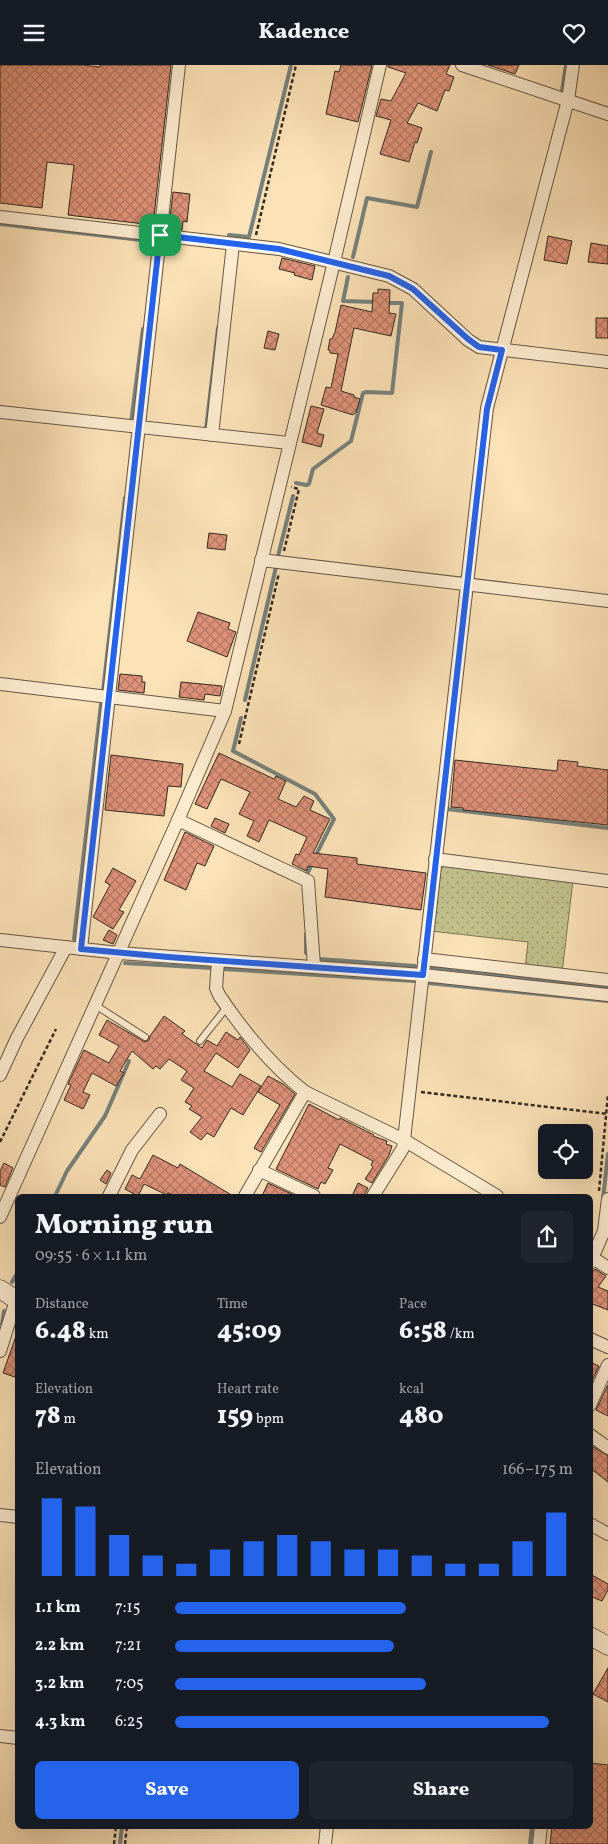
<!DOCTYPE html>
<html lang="en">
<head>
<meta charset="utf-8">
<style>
	:root { --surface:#171b24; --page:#20242c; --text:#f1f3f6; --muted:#9ea1a6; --accent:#2563eb }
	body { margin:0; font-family:Vollkorn,serif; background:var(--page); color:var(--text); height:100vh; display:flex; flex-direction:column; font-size:19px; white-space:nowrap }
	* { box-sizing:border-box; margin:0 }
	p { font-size:16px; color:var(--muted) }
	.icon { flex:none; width:28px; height:28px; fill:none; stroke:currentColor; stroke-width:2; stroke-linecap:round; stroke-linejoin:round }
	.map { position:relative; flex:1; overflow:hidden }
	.drawer { position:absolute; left:15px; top:1129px; width:578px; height:635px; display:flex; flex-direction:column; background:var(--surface); border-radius:8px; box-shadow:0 5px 20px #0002 }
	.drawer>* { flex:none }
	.controls { position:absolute; left:538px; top:1059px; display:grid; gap:10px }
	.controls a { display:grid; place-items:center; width:55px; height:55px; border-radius:8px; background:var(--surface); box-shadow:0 5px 20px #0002; font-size:25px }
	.pin { position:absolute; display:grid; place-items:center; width:42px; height:42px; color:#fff; margin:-21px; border-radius:10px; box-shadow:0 2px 8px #0006 }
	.round { display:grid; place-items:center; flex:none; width:52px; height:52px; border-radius:8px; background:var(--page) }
	.overview { display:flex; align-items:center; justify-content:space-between; height:85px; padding:0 20px }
	h1 { font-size:28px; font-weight:800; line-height:38px }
	.figures { display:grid; grid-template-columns:repeat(3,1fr); gap:8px; height:85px; padding:5px 20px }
	.figures div { display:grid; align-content:center }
	.figures b { font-size:25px; font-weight:800 }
	.figures small { font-size:14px; font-weight:400 }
	.figures p { font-size:14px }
	.chart { height:140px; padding:10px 20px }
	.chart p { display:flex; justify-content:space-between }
	.chart svg { width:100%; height:90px; margin-top:5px; stroke:var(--accent); stroke-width:6 }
	.action { display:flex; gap:10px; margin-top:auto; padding:10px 20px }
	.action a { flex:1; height:58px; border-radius:8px; background:var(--accent); color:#fff; font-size:20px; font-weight:800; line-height:58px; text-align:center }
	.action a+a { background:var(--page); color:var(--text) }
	ul { padding:0 20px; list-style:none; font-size:16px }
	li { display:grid; grid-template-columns:80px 60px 1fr; align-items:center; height:38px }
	li i { height:12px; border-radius:6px; background:var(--accent) }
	header { display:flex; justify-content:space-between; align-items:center; height:65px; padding:0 20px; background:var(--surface); font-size:22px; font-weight:800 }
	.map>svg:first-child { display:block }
</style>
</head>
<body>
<header><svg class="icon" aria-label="menu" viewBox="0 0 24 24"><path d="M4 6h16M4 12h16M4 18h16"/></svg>Kadence<svg class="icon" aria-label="heart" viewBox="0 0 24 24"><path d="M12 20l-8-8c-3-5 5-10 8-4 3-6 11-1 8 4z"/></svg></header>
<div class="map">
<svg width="608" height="1779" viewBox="0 0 608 1779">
	<defs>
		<pattern id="grass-dots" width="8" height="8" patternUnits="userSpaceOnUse" patternTransform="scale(1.25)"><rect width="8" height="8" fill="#c2c28c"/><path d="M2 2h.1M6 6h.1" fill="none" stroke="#9e9e72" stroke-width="1.8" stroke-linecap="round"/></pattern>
		<pattern id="building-cross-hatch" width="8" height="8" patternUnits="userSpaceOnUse" patternTransform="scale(1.25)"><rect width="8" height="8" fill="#e09379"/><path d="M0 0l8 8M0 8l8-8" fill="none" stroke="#b67863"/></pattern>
	</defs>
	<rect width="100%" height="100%" fill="#fce2b7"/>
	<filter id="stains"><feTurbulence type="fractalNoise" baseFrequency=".004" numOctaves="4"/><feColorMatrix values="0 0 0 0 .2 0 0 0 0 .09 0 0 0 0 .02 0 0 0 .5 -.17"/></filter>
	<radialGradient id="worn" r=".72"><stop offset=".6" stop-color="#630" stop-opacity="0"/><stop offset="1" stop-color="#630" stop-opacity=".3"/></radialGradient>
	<path fill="url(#grass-dots)" stroke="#7c7656" d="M445 799 573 815 562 908 525 903 528 877 431 866 438 802Z"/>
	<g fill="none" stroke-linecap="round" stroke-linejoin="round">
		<g stroke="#76817c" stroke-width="4">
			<path d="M562 26 566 0"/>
			<path d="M0 159 150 176 153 179V183"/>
			<path d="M229 170 249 172 291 0"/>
			<path d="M353 192 367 133 417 142 431 87"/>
			<path d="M348 212 343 236 376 237"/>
			<path d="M131 358 143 264"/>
			<path d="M203 364H206L218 263"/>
			<path d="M296 418 306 420 309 419 313 404 351 376 363 328 367 327 392 328 402 238H385"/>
			<path d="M278 491 293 431"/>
			<path d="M103 626 125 433"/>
			<path d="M245 635 276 502"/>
			<path d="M241 653 233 686 315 729 334 754 315 792"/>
			<path d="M447 744 608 763"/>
			<path d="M307 809 312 799"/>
			<path d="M306 869V888"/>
			<path d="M74 874 101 639"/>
			<path d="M319 894 415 901"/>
			<path d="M125 898 212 903"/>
			<path d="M431 902 608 922"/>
			<path d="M223 904 414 916"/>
			<path d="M428 918 608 936"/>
			<path d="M55 1131 67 1106 105 1051 129 996"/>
			<path d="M603 1134 608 1089"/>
			<path d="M12 1217 18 1207"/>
			<path d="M2 1259 4 1246"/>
			<path d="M120 1779 122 1761"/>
			<path d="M530 1779 532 1761"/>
		</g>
	</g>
	<g fill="url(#building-cross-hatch)" stroke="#352921">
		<path d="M0 0H83L100 2V0H171L153 160 68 150 74 100 47 97 42 143 0 138Z"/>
		<path d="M341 0H372L358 57 326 49 335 6 339 7Z"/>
		<path d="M388 0H450L446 9 454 12 449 26 445 25 437 46 418 38 407 58 422 63 417 78 415 77 409 97 380 89 391 55 376 51 381 34 391 36 406 8 388 2Z"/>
		<path d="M488 0H519L515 9Z"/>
		<path d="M173 127 190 129 187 157 183 156 182 165 169 162Z"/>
		<path d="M548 171 572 176 567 199 544 195Z"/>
		<path d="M591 178 608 181V199L588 197Z"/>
		<path d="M282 193 315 201 312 215 294 210 295 208 279 204Z"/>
		<path d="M378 224 390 225 389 248 396 249 391 271 354 263 341 326 354 330V332L360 334 356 347 353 350 321 340 326 322 331 323 338 289 330 288V285H328L330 274H332L335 267 341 240 372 247 373 228H378Z"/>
		<rect x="596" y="253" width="12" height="20"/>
		<path d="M268 266 279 269 275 285 264 283Z"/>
		<path d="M311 341 324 344 317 368 324 370 321 382 302 377Z"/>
		<path d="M209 468 227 470 225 485 207 483Z"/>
		<path d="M198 547 230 558 228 564 236 567 227 592 187 576Z"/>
		<path d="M120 609 142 611V617H145L144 628 118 625Z"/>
		<path d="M181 617 222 621 220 631 205 629 204 635 179 632Z"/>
		<path d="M219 688 274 714 276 711 286 716 278 734 296 742 304 731 314 736 310 745 330 754 313 788 357 793V799L426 808 421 845 325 832 328 804 308 801 306 806 292 799 296 789 299 790 307 772 269 755 259 777 247 771 254 756 239 749 250 727 221 714 207 744 195 739Z"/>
		<path d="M111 690 183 699 181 722 168 721 164 751 105 745Z"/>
		<path d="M455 695 557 706 558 695 578 697 577 701 608 705V760L463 745V743L451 742Z"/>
		<path d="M215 753 229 759 225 768 211 761Z"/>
		<path d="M185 767 214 781 205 801 197 798 186 825 164 815Z"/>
		<path d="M113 803 136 816 119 845 124 847 113 864 93 852 110 820 105 817Z"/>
		<path d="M109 865 117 870 113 879 103 875Z"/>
		<path d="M164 951 185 966 182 969 202 983 207 975 217 981 226 967 238 975 240 972 250 985 238 1003 216 988 204 1006 232 1022 240 1009 261 1021 243 1050 231 1043 214 1072 207 1068 201 1075 190 1067 202 1052 189 1044 192 1041 185 1037 194 1023 181 1015 187 1006 169 994 160 1004 156 1001 153 1004 132 986 120 1006 124 1008 116 1021 92 1008 83 1027 90 1030 83 1044 64 1035 71 1020 68 1019 84 985 109 998 119 981 99 970 107 955 145 977 149 975 150 971Z"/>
		<path d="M268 1011 283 1019 295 1029 261 1087 254 1083 280 1040 258 1027Z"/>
		<path d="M309 1039 339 1055 340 1053 374 1070 373 1071 387 1076 386 1079 392 1081 389 1090 372 1118 365 1114 373 1102 371 1100 373 1096 340 1079 328 1103 333 1105 325 1119 321 1117 318 1124 276 1104Z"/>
		<path d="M153 1090 178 1103 180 1099 233 1131H175L168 1128 167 1130 144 1119 138 1131 125 1124 132 1110 140 1114Z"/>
		<path d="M4 1098 13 1103 5 1122 0 1120V1106Z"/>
		<path d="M107 1105 111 1108 106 1119 100 1115Z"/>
		<path d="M268 1118 296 1131H262Z"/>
		<path d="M358 1118 368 1123 364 1131H352Z"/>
		<path d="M595 1204 606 1211 598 1222 608 1226V1245L590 1238V1209Z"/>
		<path d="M16 1271H18V1313L3 1308Z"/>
		<path d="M590 1297 599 1301 590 1320Z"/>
		<path d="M608 1320V1351L596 1345Z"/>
		<path d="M590 1380 608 1391V1417L590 1403Z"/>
		<path d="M590 1509 608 1519V1525L602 1536 590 1531Z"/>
		<path d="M608 1603V1637L593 1629Z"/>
		<path d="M590 1698 608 1700V1779H550L552 1761H590Z"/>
	</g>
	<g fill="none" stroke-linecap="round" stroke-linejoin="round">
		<defs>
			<g id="service">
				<path d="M95 940 145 972"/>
				<path d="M200 976 227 942"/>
			</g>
			<g id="minor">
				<path d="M462 0 608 49"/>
				<path d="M0 152 279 184 389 211 413 224 468 275 479 282 608 297"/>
				<path d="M0 347 289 378"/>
				<path d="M212 370 233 179"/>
				<path d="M261 495 608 536"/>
				<path d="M0 619 225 646"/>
				<path d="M178 755 308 816 314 901"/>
				<path d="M435 794 608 816"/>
				<path d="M0 875 119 888 423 910 608 930"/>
				<path d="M81 884 179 0"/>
				<path d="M424 894 608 915"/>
				<path d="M218 896 216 923 219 930C243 966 271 1000 305 1027L404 1075 497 1131"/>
				<path d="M0 1010 17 973 66 882"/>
				<path d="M259 1105 314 1131"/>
				<path d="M109 1131 132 1085 160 1049"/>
				<path d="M245 1131 305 1027"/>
				<path d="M373 1131 403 1083 404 1075 487 343 568 35 573 0"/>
				<path d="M0 1152 178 755 225 646 334 197 380 0"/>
				<path d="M590 1191 608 1203"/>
				<path d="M590 1198 604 1166 608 1134"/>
				<path d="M590 1274 608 1282"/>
				<path d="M0 1286 16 1235"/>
				<path d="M590 1340 608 1300"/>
				<path d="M590 1370 608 1383"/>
				<path d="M0 1450 18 1452"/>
				<path d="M590 1459 608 1469"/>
				<path d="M0 1671 18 1673"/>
				<path d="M325 1779 327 1761"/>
				<path d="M539 1779 541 1761"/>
			</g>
			<g id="secondary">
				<path d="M0 1224 18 1236"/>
				<path d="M590 1571 608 1581"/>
			</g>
		</defs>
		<use href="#service" stroke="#675746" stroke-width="8"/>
		<use href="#minor" stroke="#675746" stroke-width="14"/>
		<use href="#secondary" stroke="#352921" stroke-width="19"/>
		<g stroke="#352921" stroke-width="2.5" stroke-dasharray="4 2.5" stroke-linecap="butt">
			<path d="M256 170 296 0"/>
			<path d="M284 486 299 424 291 422"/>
			<path d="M239 679 279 508"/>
			<path d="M421 1027 608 1049"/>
			<path d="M0 1077 56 964"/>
			<path d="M599 1126 608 1029"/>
			<path d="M114 1779 116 1761"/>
			<path d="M125 1779 127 1761"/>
		</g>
		<use href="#service" stroke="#fdecd0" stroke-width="6"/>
		<use href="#minor" stroke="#fdecd0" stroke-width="12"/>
		<use href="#secondary" stroke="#fdecd0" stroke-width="18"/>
	</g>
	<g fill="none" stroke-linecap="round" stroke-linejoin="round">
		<defs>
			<path id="route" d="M160 170 279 184 389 211 413 224 468 274 479 282 502 285 487 344 423 910 168 892 81 884Z"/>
		</defs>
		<use href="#route" stroke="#fff" stroke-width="10"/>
		<use href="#route" stroke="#2563eb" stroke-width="6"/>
	</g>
	<rect width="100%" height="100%" filter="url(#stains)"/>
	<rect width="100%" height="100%" fill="url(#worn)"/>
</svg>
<div class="controls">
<a><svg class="icon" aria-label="locate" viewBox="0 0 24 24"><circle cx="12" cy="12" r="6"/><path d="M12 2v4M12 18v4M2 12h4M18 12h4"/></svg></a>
</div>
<div class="pin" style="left:160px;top:170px;background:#1e9e55"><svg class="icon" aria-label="arrive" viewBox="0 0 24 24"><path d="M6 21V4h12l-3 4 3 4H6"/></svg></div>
<section class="drawer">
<div class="overview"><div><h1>Morning run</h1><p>09:55 · 6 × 1.1 km</p></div><a class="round"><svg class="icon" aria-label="share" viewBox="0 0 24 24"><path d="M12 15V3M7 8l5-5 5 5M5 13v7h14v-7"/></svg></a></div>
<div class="figures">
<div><p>Distance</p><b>6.48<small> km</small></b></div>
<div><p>Time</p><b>45:09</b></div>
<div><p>Pace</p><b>6:58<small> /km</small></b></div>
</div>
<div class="figures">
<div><p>Elevation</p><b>78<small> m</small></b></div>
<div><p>Heart rate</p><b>159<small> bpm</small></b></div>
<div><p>kcal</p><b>480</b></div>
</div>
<div class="chart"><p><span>Elevation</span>166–175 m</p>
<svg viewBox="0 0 160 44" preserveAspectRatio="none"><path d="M5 44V6M15 44V10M25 44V24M35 44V34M45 44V38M55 44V31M65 44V27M75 44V24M85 44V27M95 44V31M105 44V31M115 44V34M125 44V38M135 44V38M145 44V27M155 44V13"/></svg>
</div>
<ul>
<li><b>1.1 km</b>7:15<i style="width:58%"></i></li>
<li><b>2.2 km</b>7:21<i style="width:55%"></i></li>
<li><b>3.2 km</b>7:05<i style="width:63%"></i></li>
<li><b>4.3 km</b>6:25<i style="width:94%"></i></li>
</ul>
<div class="action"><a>Save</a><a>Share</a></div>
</section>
</div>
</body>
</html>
